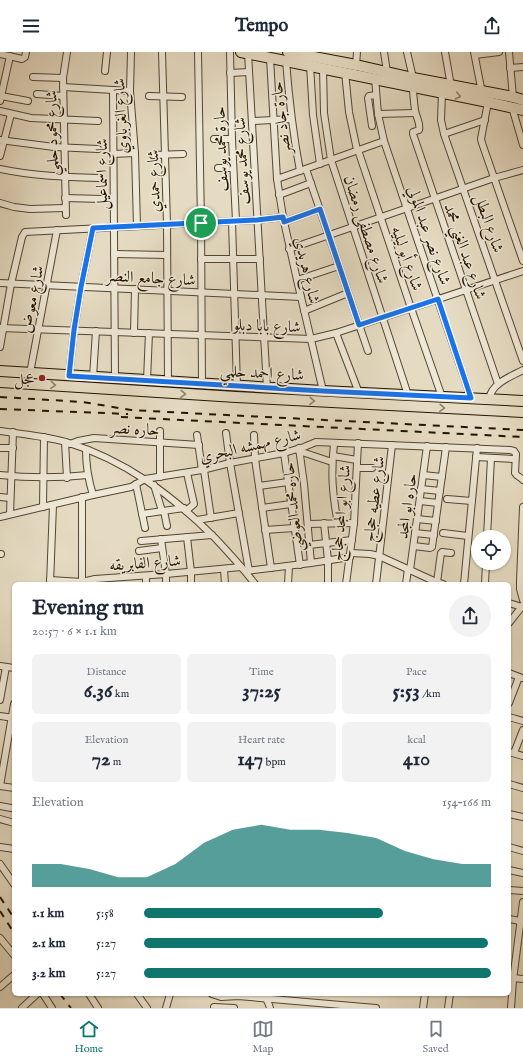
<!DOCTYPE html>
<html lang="en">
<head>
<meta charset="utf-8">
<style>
	:root { --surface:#fff; --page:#f2f2f3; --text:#1f2937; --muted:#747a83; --line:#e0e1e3; --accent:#0f766e }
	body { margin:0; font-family:"IM FELL English",Amiri,serif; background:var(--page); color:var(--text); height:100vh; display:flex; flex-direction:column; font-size:15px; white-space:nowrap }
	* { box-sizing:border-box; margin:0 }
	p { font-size:13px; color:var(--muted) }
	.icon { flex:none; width:22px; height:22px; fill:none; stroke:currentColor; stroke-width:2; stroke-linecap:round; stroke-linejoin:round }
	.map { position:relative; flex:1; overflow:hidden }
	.details { position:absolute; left:12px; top:530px; width:499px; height:414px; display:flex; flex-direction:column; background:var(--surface); border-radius:6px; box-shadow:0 1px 3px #0004 }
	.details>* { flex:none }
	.tools { position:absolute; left:471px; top:478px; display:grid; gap:8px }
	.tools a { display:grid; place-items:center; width:40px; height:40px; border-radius:50%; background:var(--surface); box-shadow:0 1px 3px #0004; font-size:20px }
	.pin { position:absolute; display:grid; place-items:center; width:34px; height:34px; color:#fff; margin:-17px; border:2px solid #fff; border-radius:50%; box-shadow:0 1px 4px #0007 }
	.round { display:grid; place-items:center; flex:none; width:42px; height:42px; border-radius:21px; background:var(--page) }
	.summary { display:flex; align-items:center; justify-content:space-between; height:68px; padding:0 20px }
	h1 { font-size:22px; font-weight:700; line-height:30px }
	.stats { display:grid; grid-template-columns:repeat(3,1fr); gap:6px; height:68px; padding:4px 20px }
	.stats div { display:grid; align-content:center; border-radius:6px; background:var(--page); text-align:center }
	.stats b { font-size:20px; font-weight:700 }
	.stats small { font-size:11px; font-weight:400 }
	.stats p { font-size:11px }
	.chart { height:112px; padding:8px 20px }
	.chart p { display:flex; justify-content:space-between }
	.chart svg { width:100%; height:72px; margin-top:4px; fill:var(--accent); opacity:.7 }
	ul { padding:0 20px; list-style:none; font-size:13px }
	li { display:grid; grid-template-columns:64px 48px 1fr; align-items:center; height:30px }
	li i { height:10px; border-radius:5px; background:var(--accent) }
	header { display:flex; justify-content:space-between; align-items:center; height:52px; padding:0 20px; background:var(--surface); font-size:18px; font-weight:700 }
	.menu { display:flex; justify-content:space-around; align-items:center; height:56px; border-top:1px solid var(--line); background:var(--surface); font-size:11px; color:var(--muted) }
	.menu a { display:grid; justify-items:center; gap:2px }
	.menu .current { color:var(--accent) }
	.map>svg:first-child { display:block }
</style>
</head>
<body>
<header><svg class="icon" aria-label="menu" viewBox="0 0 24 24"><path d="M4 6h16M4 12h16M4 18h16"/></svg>Tempo<svg class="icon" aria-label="share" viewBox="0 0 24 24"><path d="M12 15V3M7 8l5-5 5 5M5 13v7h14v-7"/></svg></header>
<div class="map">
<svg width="523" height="956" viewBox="0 0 523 956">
	<rect width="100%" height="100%" fill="#e5dbc2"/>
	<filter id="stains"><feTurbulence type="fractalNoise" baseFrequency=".005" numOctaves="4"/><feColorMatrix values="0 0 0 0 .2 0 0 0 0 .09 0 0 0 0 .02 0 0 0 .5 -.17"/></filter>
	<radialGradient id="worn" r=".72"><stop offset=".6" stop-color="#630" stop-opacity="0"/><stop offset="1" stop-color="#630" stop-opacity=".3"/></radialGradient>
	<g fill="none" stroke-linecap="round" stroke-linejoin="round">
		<defs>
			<g id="street">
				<path d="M131 0 130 39 135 101 137 174"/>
				<path d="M162 0 167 172 168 330"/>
				<path d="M198 0 201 171 202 332"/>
				<path d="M230 0 232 87 236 169"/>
				<path d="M384 0 387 20"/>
				<path d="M407 0 413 26"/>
				<path d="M445 0 451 34"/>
				<path d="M474 0 482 41"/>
				<path d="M509 0 513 45"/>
				<path d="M248 1 267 336"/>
				<path d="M0 2 22 7 25 5 26 0"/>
				<path d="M475 3 499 0"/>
				<path d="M270 6 277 127 283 165 297 228 323 339"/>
				<path d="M286 9C289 47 293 82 300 119"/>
				<path d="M310 13 313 63 320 112"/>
				<path d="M356 13 357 0"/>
				<path d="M323 16 324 61 331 108 408 343"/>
				<path d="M510 16 523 15"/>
				<path d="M105 19 107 0"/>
				<path d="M345 20 349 60 357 98"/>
				<path d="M230 21 249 20"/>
				<path d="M33 25 63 26"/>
				<path d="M375 26 378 62 384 89 471 346"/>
				<path d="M413 34C413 43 414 50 415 58 416 65 421 72 419 78L413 80V82L498 332"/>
				<path d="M63 35 130 39"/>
				<path d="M113 38 115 326"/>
				<path d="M442 41 441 68 444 82 523 309"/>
				<path d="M37 42 63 44"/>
				<path d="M1 44 28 49"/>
				<path d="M149 44 182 45"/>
				<path d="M0 49 10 4"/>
				<path d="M488 50 481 87 482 91 523 209"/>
				<path d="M512 55 523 93"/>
				<path d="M0 59 31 66 98 69"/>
				<path d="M378 62 415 61"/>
				<path d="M252 69 291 67"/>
				<path d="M372 74 368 46 369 44 376 43"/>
				<path d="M444 82 485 68"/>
				<path d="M214 87H232"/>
				<path d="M0 88 54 95 98 97"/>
				<path d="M358 98 411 256 442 345"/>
				<path d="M113 102 135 101"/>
				<path d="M153 103 183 102"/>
				<path d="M0 104 11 62"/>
				<path d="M218 116H233"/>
				<path d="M0 117C33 124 66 125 99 126"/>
				<path d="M306 117 368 299"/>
				<path d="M277 127 384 89"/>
				<path d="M279 143 311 131"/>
				<path d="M65 146 103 147"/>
				<path d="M0 151 14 155 30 157 65 156"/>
				<path d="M66 163 63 26 67 0"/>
				<path d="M232 169 237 334"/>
				<path d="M284 170 320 157"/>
				<path d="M289 197 494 126 523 118"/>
				<path d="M114 202 167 203"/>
				<path d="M201 207H260"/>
				<path d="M297 228 339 214"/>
				<path d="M0 231 301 245"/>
				<path d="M304 259 348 241"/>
				<path d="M0 276 311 287 336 281 523 219"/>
				<path d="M134 281 135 237"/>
				<path d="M336 281 359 341"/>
				<path d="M0 295 11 232 22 185 25 180 257 168 283 165"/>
				<path d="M30 321 57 178"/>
				<path d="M69 324 74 278 81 235 93 176"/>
				<path d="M93 325 96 279"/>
				<path d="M147 328 149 281"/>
				<path d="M489 347C492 331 510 325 523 318"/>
				<path d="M0 379C22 382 44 384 66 390 125 408 172 443 215 486 229 501 243 516 255 532"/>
				<path d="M226 381 230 411 249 519"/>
				<path d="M197 383 202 418"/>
				<path d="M254 383 255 407 271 516"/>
				<path d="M65 390 67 426"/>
				<path d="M334 391C331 421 332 442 338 471"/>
				<path d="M70 392 78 389 94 386 199 393"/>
				<path d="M0 396H13"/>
				<path d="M299 396 304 432 311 511"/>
				<path d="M86 398C86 414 88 427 93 443"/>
				<path d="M299 399 332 410"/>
				<path d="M284 401 300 513"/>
				<path d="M333 404 357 408"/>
				<path d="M476 405 515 407"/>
				<path d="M357 416H372"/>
				<path d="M204 418 211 466"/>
				<path d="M0 423C29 426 58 426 88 423"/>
				<path d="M423 423 442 425"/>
				<path d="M160 425V379"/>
				<path d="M136 432 145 476"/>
				<path d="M154 433 162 459"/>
				<path d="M259 434 288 430"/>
				<path d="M421 437 440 439"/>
				<path d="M0 445 10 446"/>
				<path d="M82 445V532"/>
				<path d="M447 447 472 449"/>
				<path d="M420 449 438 451"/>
				<path d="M43 455 44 385"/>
				<path d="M523 455 520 529V537L523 548"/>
				<path d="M262 456 291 452"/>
				<path d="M164 459 167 474"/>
				<path d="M186 459 194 452 187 421"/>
				<path d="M10 462 13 380"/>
				<path d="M142 462 184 456"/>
				<path d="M0 465 93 443 131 435 145 427 202 418 230 411 284 401 304 395 316 390 510 398 514 399 516 402 515 421C517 425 521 425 523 428"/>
				<path d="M417 467 436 469"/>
				<path d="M197 468 239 461"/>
				<path d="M324 471 328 508V532"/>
				<path d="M308 472 354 471"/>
				<path d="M265 478 294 476"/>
				<path d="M415 481 434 483"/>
				<path d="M443 481 468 484"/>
				<path d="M187 485 191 520V532"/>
				<path d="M487 485 491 406"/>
				<path d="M161 487 166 522V532"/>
				<path d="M141 489 212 483"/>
				<path d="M309 493 352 488"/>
				<path d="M414 494 430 496 432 495 446 395"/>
				<path d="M139 499 162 496"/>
				<path d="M351 501 370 502 379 504 434 529 443 532"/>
				<path d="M0 502H1"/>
				<path d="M224 517 225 532"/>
				<path d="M410 518 427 394"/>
				<path d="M246 519 311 511 350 505"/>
				<path d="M50 528 82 530 95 527 166 522 241 515"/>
				<path d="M437 530 441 501 442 500 451 501"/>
				<path d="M50 532 53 453"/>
				<path d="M146 532V524"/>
				<path d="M288 532 289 514"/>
				<path d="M346 532 354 471 358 391"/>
				<path d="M376 532 392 393"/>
				<path d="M406 532 408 517"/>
				<path d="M464 532 477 396"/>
				<path d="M485 532 486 511"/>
				<path d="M509 551 522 555"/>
				<path d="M509 571 523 553"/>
				<path d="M0 614 14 616"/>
				<path d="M509 621 522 626"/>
				<path d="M0 648 6 615"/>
				<path d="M509 651 519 625"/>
				<path d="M0 664 14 666"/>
				<path d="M509 665 523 669"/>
				<path d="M509 700 523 704"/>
				<path d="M514 701 523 678"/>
				<path d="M509 732 523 736"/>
				<path d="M0 734 14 652"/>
				<path d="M0 734 14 736"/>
				<path d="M0 754 11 756"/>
				<path d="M509 762 523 765"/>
				<path d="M0 767 14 771"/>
				<path d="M0 795 14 797"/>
				<path d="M509 795 523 799"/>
				<path d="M0 812 14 832"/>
				<path d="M509 818 523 821"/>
				<path d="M509 838 523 839"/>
				<path d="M509 867 520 869"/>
				<path d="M0 886 14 903"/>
				<path d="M513 926 523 927"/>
				<path d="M0 935 14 923"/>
				<path d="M43 942 52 956"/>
				<path d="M89 942 98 956"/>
				<path d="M137 942 147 956"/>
				<path d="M212 942 221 945 238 944 376 956"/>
				<path d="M266 946 269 953 270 956"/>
				<path d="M214 955 234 956"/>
				<path d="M22 956 37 942"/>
				<path d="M166 956 170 942"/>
				<path d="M423 956 425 942"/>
				<path d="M448 956 450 942"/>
				<path d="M511 956 513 928 523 850"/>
			</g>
			<g id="primary">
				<path d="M241 0 483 49 523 58"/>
				<path d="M288 0 356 13 413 26 513 45 523 48"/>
				<path d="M0 319 323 339 523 349"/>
				<path d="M0 330 236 345 523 360"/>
			</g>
		</defs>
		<use href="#street" stroke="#544531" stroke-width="8"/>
		<use href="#primary" stroke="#231301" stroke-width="12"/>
		<use href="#street" stroke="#eee8d7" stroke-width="6"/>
		<use href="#primary" stroke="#e5dbc2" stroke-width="10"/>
		<g stroke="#231301" stroke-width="2" stroke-dasharray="7 7" stroke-linecap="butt">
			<path d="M0 345 83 350 131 358 167 360 523 378"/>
			<path d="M0 357 128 362"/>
			<path d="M121 365 523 385"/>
			<path d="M0 845 14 866"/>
			<path d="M0 859 14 881"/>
			<path d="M60 942 71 956"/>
		</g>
	</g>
	<defs><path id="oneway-chevron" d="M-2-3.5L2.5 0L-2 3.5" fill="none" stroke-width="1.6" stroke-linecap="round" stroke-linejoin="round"/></defs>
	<g stroke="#8e816b">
		<use href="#oneway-chevron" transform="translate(458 44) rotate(11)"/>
		<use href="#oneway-chevron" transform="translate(53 333) rotate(4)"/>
		<use href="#oneway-chevron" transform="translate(183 342) rotate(3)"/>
		<use href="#oneway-chevron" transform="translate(312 349) rotate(3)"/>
		<use href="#oneway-chevron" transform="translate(442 356) rotate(3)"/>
	</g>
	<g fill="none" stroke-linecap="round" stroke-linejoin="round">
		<defs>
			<path id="route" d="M320 157 359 273 438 247 471 346 323 339 69 324 74 278 81 235 93 176 257 168 283 165 284 170Z"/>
		</defs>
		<use href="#route" stroke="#fff" stroke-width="8"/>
		<use href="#route" stroke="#1a73e8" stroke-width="5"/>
	</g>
	<circle fill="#8f2418" stroke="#eee8d7" stroke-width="1.5" cx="42" cy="326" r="4"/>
	<g text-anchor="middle" stroke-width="3" stroke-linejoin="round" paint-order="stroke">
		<g font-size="16" fill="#231301" stroke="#eee8d7">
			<text transform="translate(120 64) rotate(-93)" y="6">شارع الغرباوي</text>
			<text transform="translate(280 66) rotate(-97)" y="6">حارة جاد نصر</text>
			<text transform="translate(51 81) rotate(-91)" y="6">شارع محمود حلمي</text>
			<text transform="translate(220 97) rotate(-92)" y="6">حارة محمد يوسف</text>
			<text transform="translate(241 109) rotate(-93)" y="6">شارع محمد يوسف</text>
			<text transform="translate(101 122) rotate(-90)" y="6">شارع اسماعيل</text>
			<text transform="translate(153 129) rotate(-92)" y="6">شارع حمدي</text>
			<text transform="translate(490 171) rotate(71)" y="6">شارع البطل</text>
			<text transform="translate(367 177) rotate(72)" y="6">شارع مصطفى رمضان</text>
			<text transform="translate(430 183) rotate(71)" y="6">شارع نصر عبد المولي</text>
			<text transform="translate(466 199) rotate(71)" y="6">شارع عبد الغني محمد</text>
			<text transform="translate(408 206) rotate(71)" y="6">شارع أبو ليليه</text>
			<text transform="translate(308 218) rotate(77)" y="6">شارع هريدي</text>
			<text transform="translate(151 225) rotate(3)" y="6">شارع جامع النصر</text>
			<text transform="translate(31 247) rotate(-79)" y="6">شارع معوض</text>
			<text transform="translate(267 273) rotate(2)" y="6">شارع بابا دبلو</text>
			<text transform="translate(262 320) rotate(3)" y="6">شارع احمد حلمي</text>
			<text transform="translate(135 376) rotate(3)" y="6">حاره نصر</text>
			<text transform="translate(250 393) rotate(-13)" y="6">شارع مهمشه البحري</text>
			<text transform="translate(373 447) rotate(-83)" y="6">شارع عطيه حجاج</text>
			<text transform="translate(406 454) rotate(-82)" y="6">حاره ابو المجد</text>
			<text transform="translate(292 455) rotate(-96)" y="6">حاره محمد العوضي</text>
			<text transform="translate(340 461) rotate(-85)" y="6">شارع ابو المجد حجاج</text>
			<text transform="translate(145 510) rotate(-4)" y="6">شارع الفابريقه</text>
		</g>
		<g font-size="16" fill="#231301" stroke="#eee8d7" text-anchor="end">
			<text x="34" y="332">عجل</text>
		</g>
	</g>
	<rect width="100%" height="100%" filter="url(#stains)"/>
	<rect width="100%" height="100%" fill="url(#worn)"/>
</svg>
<div class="tools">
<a><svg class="icon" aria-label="locate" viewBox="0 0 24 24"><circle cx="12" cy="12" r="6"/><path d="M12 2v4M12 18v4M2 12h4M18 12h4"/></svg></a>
</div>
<div class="pin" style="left:201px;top:171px;background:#1e9e55"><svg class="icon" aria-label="arrive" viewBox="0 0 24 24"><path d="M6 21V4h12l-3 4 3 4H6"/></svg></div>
<section class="details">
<div class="summary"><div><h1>Evening run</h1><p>20:57 · 6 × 1.1 km</p></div><a class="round"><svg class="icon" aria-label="share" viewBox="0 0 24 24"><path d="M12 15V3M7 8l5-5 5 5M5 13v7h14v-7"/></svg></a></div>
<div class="stats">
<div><p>Distance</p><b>6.36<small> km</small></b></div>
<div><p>Time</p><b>37:25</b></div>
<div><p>Pace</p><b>5:53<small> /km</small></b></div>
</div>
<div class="stats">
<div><p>Elevation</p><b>72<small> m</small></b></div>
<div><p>Heart rate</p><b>147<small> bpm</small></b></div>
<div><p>kcal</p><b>410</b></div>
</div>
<div class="chart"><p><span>Elevation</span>154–166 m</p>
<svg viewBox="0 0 160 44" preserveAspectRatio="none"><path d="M0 44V30L10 30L20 33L30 38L40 38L50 30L60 17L70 9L80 6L90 9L100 9L110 11L120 14L130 22L140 27L150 30L160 30V44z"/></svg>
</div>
<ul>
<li><b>1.1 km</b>5:58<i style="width:69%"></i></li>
<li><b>2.1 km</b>5:27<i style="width:99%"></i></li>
<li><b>3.2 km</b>5:27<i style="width:100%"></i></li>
</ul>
</section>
</div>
<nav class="menu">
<a class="current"><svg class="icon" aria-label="home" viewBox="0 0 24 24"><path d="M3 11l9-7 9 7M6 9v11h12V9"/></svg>Home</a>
<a><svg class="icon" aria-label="map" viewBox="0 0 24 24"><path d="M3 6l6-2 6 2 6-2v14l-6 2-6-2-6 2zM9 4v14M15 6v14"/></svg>Map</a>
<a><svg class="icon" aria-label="saved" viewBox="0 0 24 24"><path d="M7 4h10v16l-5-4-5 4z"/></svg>Saved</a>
</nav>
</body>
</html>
